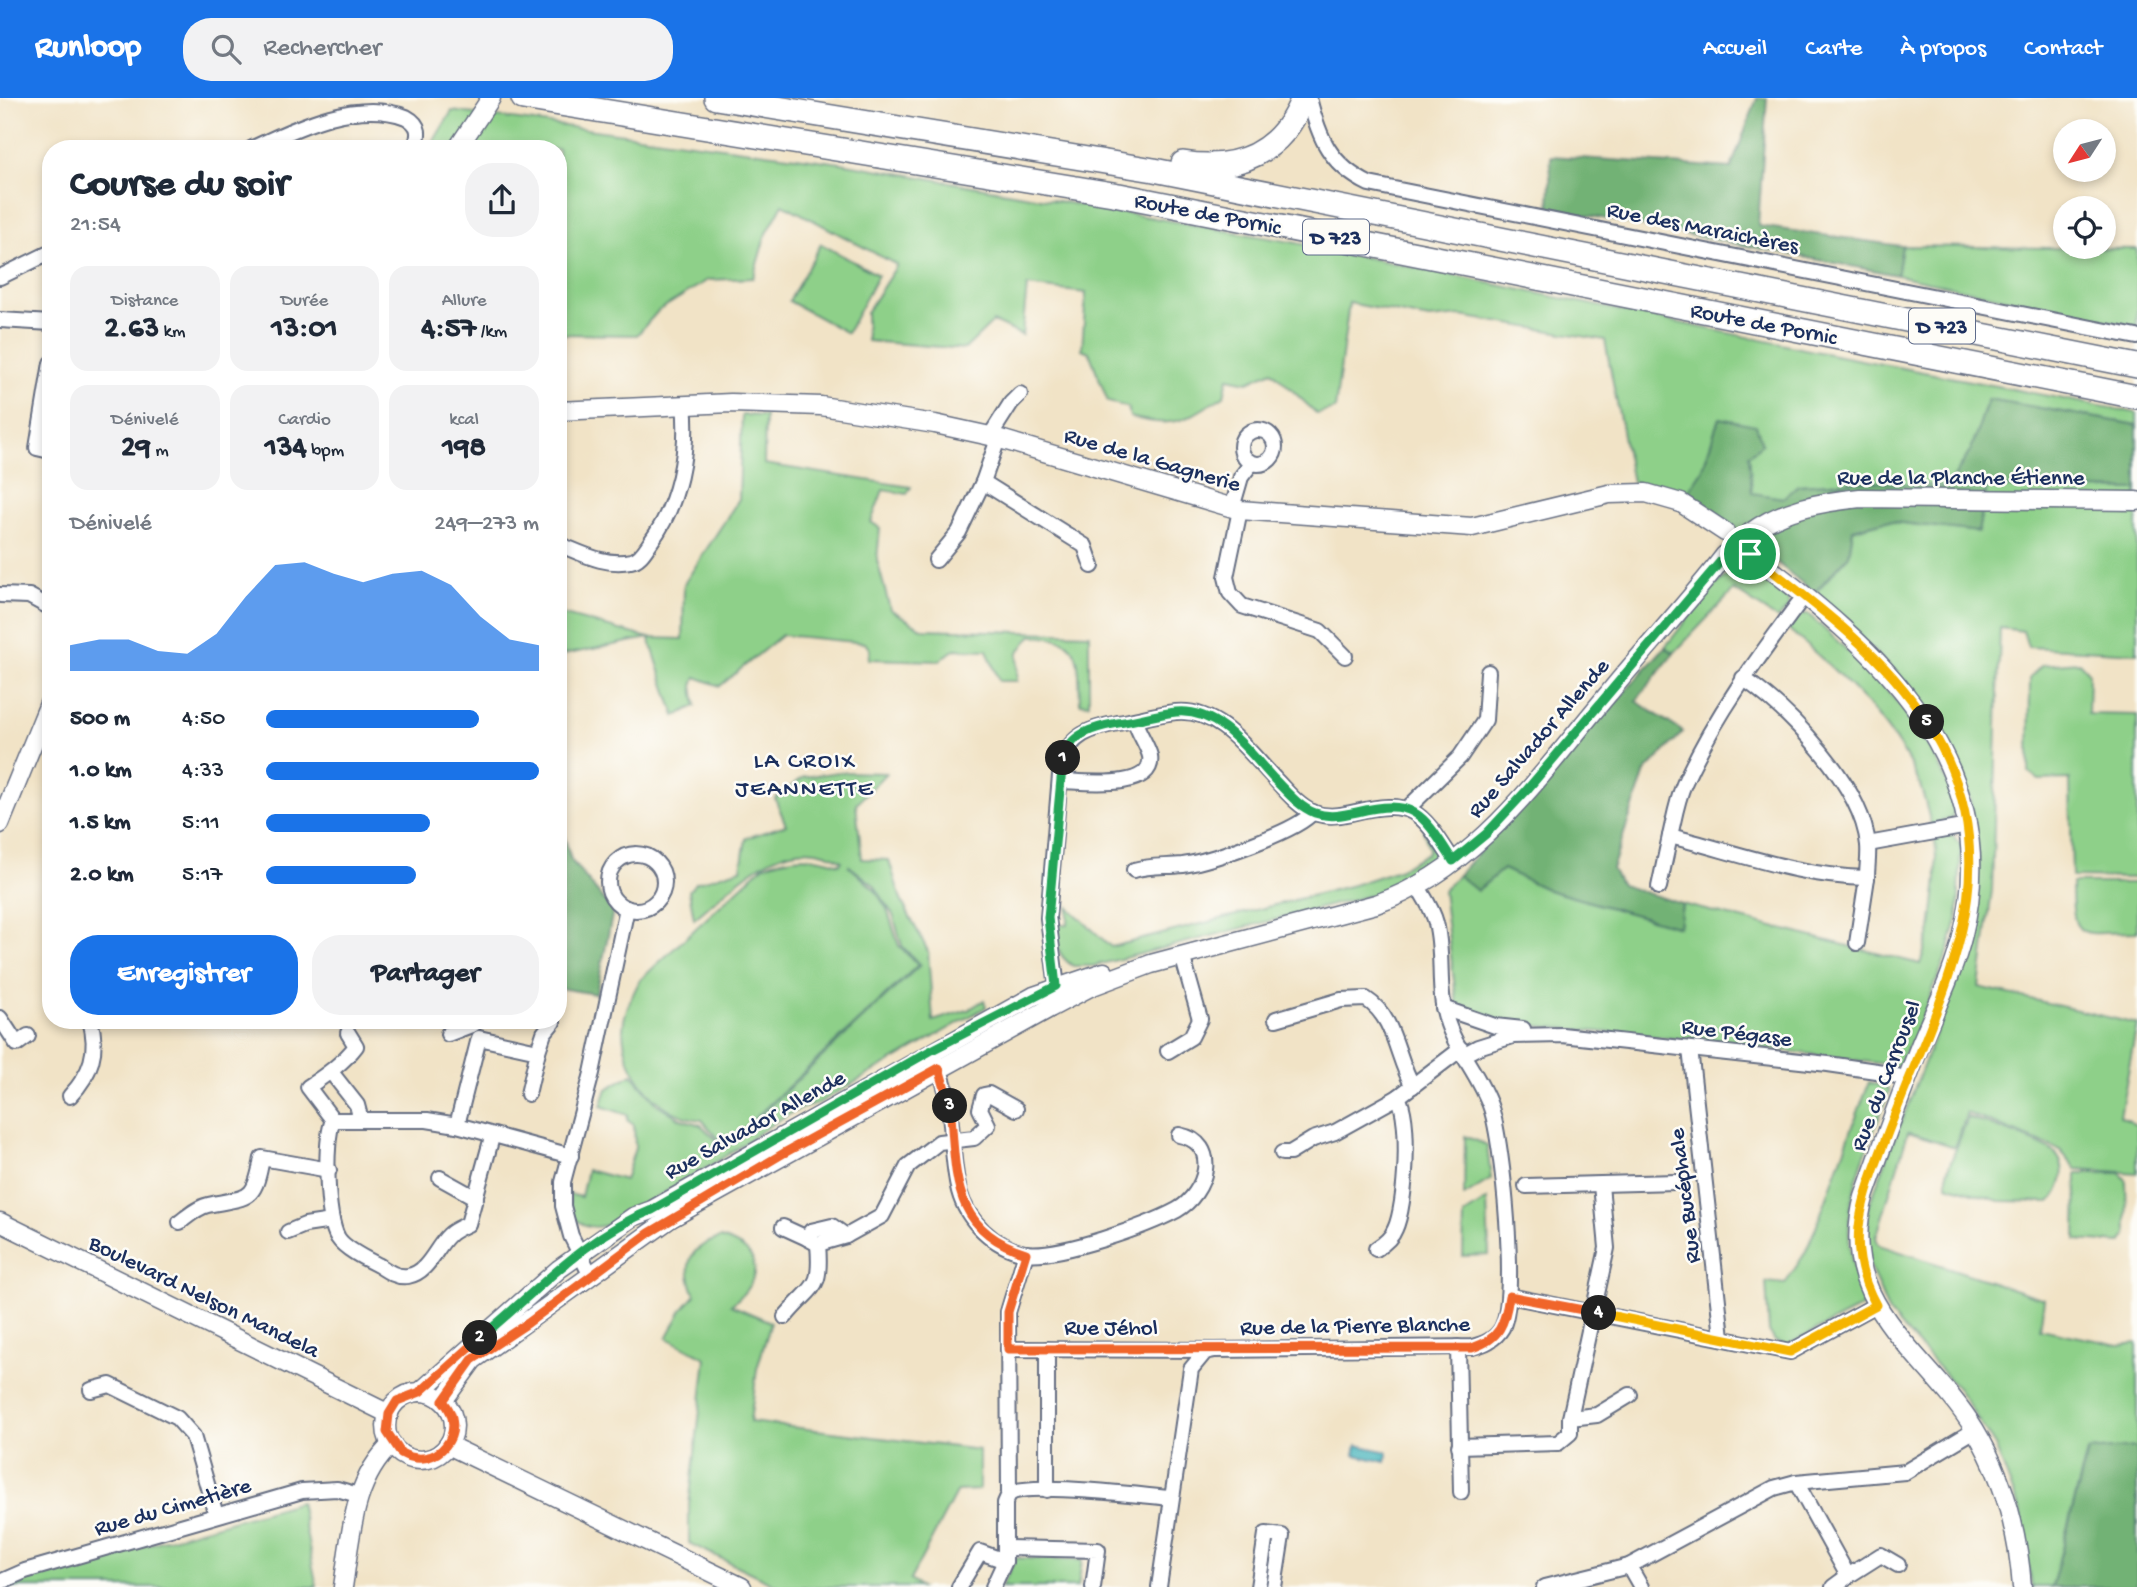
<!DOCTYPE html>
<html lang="fr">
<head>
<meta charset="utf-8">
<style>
	:root { --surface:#fff; --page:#f2f2f3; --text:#1f2937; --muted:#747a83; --accent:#1a73e8 }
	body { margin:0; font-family:"Gochi Hand",sans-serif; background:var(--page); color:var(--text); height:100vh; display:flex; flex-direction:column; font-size:26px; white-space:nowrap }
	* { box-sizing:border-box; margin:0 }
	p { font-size:23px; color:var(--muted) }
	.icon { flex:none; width:38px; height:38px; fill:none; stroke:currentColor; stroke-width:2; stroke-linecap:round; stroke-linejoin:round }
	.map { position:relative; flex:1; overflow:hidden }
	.side { position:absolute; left:42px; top:42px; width:525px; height:889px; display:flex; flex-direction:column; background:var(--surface); border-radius:28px; box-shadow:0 4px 10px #0003 }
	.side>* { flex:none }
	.needle { width:46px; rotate:234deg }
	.fabs { position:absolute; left:2053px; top:21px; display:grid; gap:14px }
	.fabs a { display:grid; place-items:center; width:63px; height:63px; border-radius:50%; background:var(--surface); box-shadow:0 4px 10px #0003; font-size:35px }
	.pin { position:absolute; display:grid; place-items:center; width:60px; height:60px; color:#fff; margin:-30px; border:4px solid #fff; border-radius:50%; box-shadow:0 2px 7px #0007 }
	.km { position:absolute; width:35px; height:35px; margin:-18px; border-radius:50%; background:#222; color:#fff; font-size:19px; line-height:35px; text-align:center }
	.round { display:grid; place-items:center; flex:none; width:74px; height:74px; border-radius:28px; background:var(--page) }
	.overview { display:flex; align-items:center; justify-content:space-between; height:119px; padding:0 28px }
	h1 { font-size:38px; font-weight:700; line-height:52px }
	.figures { display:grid; grid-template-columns:repeat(3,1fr); gap:10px; height:119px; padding:7px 28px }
	.figures div { display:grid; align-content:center; border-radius:18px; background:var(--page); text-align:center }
	.figures b { font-size:30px; font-weight:700 }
	.figures small { font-size:19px; font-weight:400 }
	.figures p { font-size:19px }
	.chart { height:196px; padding:14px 28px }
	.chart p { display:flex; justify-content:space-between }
	.chart svg { width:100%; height:126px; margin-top:7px; fill:var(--accent); opacity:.7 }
	.button { display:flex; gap:14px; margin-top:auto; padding:14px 28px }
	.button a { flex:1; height:80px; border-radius:28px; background:var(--accent); color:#fff; font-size:28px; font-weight:700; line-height:80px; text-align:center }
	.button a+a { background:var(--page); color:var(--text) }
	ul { padding:0 28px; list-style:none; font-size:23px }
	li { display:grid; grid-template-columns:112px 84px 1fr; align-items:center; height:52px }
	li i { height:18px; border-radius:9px; background:var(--accent) }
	header { display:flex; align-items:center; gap:42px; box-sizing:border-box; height:98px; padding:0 35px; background:var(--accent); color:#fff }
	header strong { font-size:33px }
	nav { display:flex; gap:38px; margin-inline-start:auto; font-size:24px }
	.search { width:490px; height:63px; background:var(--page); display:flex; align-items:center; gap:18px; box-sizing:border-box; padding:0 24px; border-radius:28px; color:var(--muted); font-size:26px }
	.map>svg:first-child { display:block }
</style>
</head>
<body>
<header>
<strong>Runloop</strong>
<div class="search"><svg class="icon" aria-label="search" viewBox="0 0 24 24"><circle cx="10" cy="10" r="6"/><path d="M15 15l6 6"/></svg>Rechercher</div>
<nav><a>Accueil</a><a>Carte</a><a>À propos</a><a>Contact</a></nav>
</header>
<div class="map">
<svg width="2137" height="1489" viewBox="0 0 2137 1489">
	<rect width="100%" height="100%" fill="#fdfcf7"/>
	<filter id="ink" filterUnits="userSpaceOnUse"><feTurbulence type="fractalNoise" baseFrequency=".0143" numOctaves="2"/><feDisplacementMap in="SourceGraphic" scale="14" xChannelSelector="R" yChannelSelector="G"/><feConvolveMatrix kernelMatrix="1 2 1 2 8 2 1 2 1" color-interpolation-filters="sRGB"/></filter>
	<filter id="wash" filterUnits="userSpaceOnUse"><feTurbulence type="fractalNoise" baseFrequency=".00686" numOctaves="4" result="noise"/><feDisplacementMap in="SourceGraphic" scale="28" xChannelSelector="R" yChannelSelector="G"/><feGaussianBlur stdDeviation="1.57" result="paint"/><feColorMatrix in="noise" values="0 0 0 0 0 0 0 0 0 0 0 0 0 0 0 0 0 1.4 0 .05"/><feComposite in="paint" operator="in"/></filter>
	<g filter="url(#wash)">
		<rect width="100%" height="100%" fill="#f1e3c6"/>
		<g fill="#8ed089" stroke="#548074" stroke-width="2">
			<path d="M452 13 841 65 1297 145 1819 254 2137 315V327L1988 301 1971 352 1948 389 1861 383 1798 387 1783 400 1752 396 1749 356 1719 320 1702 373 1683 401 1668 391 1632 385 1605 242 1461 218 1429 221 1349 205 1335 311 1317 316 1272 273 1248 284 1228 280 1224 298C1186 321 1176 332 1130 319L1128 309 1108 304 1089 254 1082 251 1086 195 1027 188 1022 237 993 224 965 251 867 243 866 215 897 167 783 106 765 139 753 180 708 182 658 213 637 237 558 236V51H449L433 44Z"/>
			<path d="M821 146 878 177 847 235 789 203Z"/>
			<path d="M1902 148 2137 151V229L1897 177Z"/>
			<path d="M742 317 765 318 764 366 911 389 907 396 883 392 871 424 880 430 877 462 890 511 923 531 1089 536V606L1080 605C1078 561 1084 537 1031 538L1018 555 1017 583H999L987 552 955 551 939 563 868 561 870 552 865 545 782 537 720 588 696 579 693 588 696 608 675 618 649 540 558 558V515L649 540 683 541 684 486 739 401Z"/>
			<path d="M1987 389 2137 392V555L2028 549 2023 533 2000 530 1992 792 1979 889 2137 926 2120 1018 2137 1028V1075L2076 1071 2060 1052 1967 1015 1955 1049 1908 1034 1876 1140 1879 1147 2044 1201 2040 1231 2119 1247 2137 1245V1349L2087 1354 2052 1489H2032L2020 1412 1995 1348 1958 1291 1889 1215 1868 1164V1109L1954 889 1979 769 1970 701 1954 654 1936 623 1899 577 1814 496 1849 457 1853 432 1884 423 1978 434Z"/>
			<path d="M1742 468 1787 497 1789 509 1778 521 1734 492 1674 555 1665 549C1687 523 1711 483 1742 468Z"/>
			<path d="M1798 516H1808C1860 564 1913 609 1942 674 1949 688 1957 705 1952 720L1931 727C1927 712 1924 695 1917 680 1889 619 1837 573 1787 530Z"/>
			<path d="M2079 564 2089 575 2088 616 2137 617V780L2072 779 2070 681 2039 682 2029 674 2030 580 2042 567Z"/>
			<path d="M839 674 886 675 856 706 862 761 889 762 901 802 928 853 933 923 968 912 984 902 986 909 817 1006C782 1014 757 1038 727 1057 689 1081 649 1103 610 1126 594 1132 582 1129 571 1117L569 1096 581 1099 587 1072 625 1082 635 1050 634 1027 627 1022 628 1017 601 1008 607 991 632 976 657 1006 681 1021 701 1027 725 1050 920 867 902 848 893 817 874 787 848 767 875 792 887 811 899 848 918 867 725 1048 702 1022C658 1018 625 976 623 933 623 915 632 898 640 882L763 768C789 757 813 756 839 766L842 763C786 727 733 789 694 821L689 793 695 785 741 771 746 740 786 727 775 700 804 679Z"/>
			<path d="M1423 732 1437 751 1435 765 1399 790 1093 868H1073C1056 857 1056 845 1056 827H1068V809L1111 849 1353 787 1398 772 1427 755 1429 751Z"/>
			<path d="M1952 736 1961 748 1958 818 1948 854 1914 939 1898 968 1734 946 1494 924 1457 907 1443 793 1458 777 1477 792 1503 770 1548 792 1679 829 1682 806 1920 866 1931 832 1937 781 1935 739Z"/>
			<path d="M2072 785H2137V834C2081 834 2072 848 2072 785Z"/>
			<path d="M1869 984 1890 991C1862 1069 1829 1119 1864 1203L1862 1209 1787 1247 1775 1243 1769 1233 1766 1184 1785 1186 1805 1155 1816 1129Z"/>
			<path d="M1968 1019C1984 1025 2046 1046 2055 1055 2068 1069 2063 1092 2050 1104L1999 1103 1947 1087V1074Z"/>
			<path d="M1465 1038 1487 1047 1491 1081 1464 1098Z"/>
			<path d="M2077 1075H2120L2126 1082 2127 1136 2121 1145 2076 1142Z"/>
			<path d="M1487 1102 1489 1157 1463 1158 1464 1117Z"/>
			<path d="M720 1140C765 1153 763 1181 731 1207L771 1224 757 1271 750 1324 979 1352V1392L957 1393 910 1482 920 1489H780L689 1445V1407L706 1260 667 1240 682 1212 695 1197C682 1166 688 1150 720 1140Z"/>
			<path d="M300 1404 317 1489H12L14 1484Z"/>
			<path d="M1016 1460 1082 1462 1078 1489H1001Z"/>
		</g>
		<g fill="#72b275" stroke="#46706a" stroke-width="2">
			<path d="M1757 0H1767L1758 128 1902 148 1897 177 1549 110 1551 58 1731 70Z"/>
			<path d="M1988 301 2137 327V392L1987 389 1978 434 1885 423 1853 431 1849 457 1814 495 1758 449 1683 401 1702 373 1719 320 1756 327 1762 346 1749 357 1752 395 1783 400 1798 387 1861 383 1948 389 1971 352Z"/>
			<path d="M1665 549 1674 555 1636 603 1683 634 1645 674 1612 771 1621 787 1682 806 1679 829 1548 792 1503 771 1477 793 1458 777Z"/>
			<path d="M558 716 571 762 613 813 596 896 558 890Z"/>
			<path d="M2137 1349V1489H2052L2088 1353Z"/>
		</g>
		<path fill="#42b2ba" stroke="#2e708c" stroke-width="2" d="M1357 1347 1388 1354 1386 1364 1355 1357Z"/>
	</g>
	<g filter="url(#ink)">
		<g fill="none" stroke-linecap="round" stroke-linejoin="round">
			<defs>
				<g id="minor">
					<path d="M1309 0C1319 40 1330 67 1369 86L2137 239"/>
					<path d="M251 51C296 30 356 0 406 19 421 27 420 37 414 51"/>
					<path d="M0 179 51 154"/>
					<path d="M0 222 51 225"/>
					<circle cx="1258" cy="349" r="17"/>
					<path d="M990 338 1011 305 1020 296"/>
					<path d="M998 341 983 384 1085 448 1092 468"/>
					<path d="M50 353 37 350 51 265"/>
					<path d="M1232 410 1241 379 1251 366"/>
					<path d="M1240 412 1226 479 1230 495 1242 508 1320 533 1345 558"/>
					<path d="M563 448C585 457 606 468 631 463 640 462 645 452 650 445 679 406 689 354 684 306"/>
					<path d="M936 462 959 434 983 384"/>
					<path d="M0 497 29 498 51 510"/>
					<path d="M1743 580C1790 613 1862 687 1868 747 1869 758 1867 769 1867 780 1800 779 1735 754 1670 738 1674 721 1677 702 1684 686 1714 618 1760 557 1804 498"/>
					<path d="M1060 683C1079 683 1156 694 1150 658 1147 646 1138 635 1135 623"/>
					<path d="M1408 710 1460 659 1485 622 1488 574"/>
					<path d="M1868 746 1968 728"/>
					<circle cx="636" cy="784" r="28"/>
					<path d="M1134 772C1150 767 1166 769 1183 767 1209 763 1297 734 1313 714"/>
					<path d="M1659 789 1670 738"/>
					<path d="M1857 845 1867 780"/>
					<path d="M1058 897 1048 820 1061 665C1070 637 1091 630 1118 625 1137 622 1156 616 1176 614 1219 610 1248 653 1274 680 1285 692 1299 709 1314 715 1326 719 1339 718 1351 715 1414 700 1420 712 1453 763"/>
					<path d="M1443 910 1495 928 1523 931"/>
					<path d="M0 920 17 946 28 938"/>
					<path d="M1276 921 1341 902 1366 901C1396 920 1396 960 1413 988"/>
					<path d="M448 936 474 926"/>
					<path d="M1690 951 1722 1239"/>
					<path d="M1168 953 1191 939 1200 921 1182 857"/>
					<path d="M1465 956 1478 949 1513 938 1562 937 1828 966 1883 974 1907 981"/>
					<path d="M935 963C957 1004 948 1049 959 1093 967 1123 994 1149 1025 1155 1058 1160 1147 1128 1177 1112 1206 1096 1222 1045 1179 1037"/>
					<path d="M331 974 357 1007 361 1022"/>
					<path d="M528 996 538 953"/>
					<path d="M70 998C91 976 99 953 90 922"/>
					<path d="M333 1022C324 1043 326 1120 338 1140 345 1151 366 1161 378 1167 387 1173 397 1180 408 1178 429 1174 435 1150 449 1137 454 1132 462 1129 468 1126L492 1039"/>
					<path d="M333 1022H427L457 1027 571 1058"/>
					<path d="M333 1022 308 989C326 977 343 965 356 948L348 935"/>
					<path d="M457 1027 479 940 538 953 544 935 553 924"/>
					<path d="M1282 1055H1290L1313 1041 1335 1034 1398 999 1461 951"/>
					<path d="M440 1080 476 1100"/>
					<path d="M1526 1088 1676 1084"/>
					<path d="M180 1124C188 1118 198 1109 208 1107 248 1098 254 1106 262 1060L329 1072"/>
					<path d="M832 1128 846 1138 818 1146 807 1140 811 1133Z"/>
					<path d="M783 1129 807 1140"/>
					<path d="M288 1134 305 1127 332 1123"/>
					<path d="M846 1138 882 1118 908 1068 921 1058 939 1044 974 1040 988 1027 980 1011 984 997 989 996 1016 1011"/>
					<path d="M1376 1151C1384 1146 1392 1139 1395 1131 1406 1108 1411 1021 1398 999"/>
					<path d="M590 1176 571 1138 563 1108V1084L592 975 627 810"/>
					<path d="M1509 1198 1790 1254 1876 1207"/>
					<path d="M785 1219C813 1185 822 1194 818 1146"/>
					<path d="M1458 1249 1461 1394"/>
					<path d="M1008 1251 1213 1252"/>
					<path d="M1047 1251V1392"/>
					<path d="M91 1292 110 1287 177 1320 193 1338 216 1417"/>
					<path d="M1570 1320 1597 1317 1630 1297"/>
					<path d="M1459 1348 1558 1345 1570 1335V1320L1607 1150 1601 1087"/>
					<path d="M1796 1384 1848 1478 1833 1489"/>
					<path d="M1009 1396C1027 1383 1144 1398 1171 1400"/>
					<path d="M1005 1450 1098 1452 1093 1489"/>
					<path d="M1629 1468 1641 1489"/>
					<path d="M1848 1478 1881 1457 1898 1467"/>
					<path d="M0 1484 25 1473 302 1393 337 1391 358 1397"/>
					<path d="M959 1489 980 1454 1005 1463"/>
					<path d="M993 1489 1005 1463V1405L1009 1396 1008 1214 1026 1155"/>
					<path d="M1159 1489 1191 1271 1205 1254 1215 1252 1472 1249C1484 1246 1495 1242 1502 1230 1518 1199 1503 1046 1491 1010 1480 977 1455 952 1446 920 1437 889 1444 856 1436 825 1433 812 1424 799 1417 787"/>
					<path d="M1258 1489 1266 1436 1282 1438 1274 1489"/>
					<path d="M1544 1489 1629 1468 1774 1390 1796 1384 1905 1374 1975 1332"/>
				</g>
				<g id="tertiary">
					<path d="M457 51 491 0"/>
					<path d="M558 313 731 305 821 308 935 326 990 338 1240 412 1472 429 1609 396 1646 395 1681 405 1725 434"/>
					<path d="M1750 435C1782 411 1821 404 1860 400L2137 403"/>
					<path d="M1750 456C1875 547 2006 664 1963 836 1954 874 1936 909 1921 945 1901 996 1882 1048 1864 1099 1834 1208 1927 1253 1975 1332 2004 1380 2018 1434 2022 1489"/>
					<path d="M0 726 51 601"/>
					<path d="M0 1124 389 1316"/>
					<path d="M420 1294 559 1171 633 1119 652 1112 1034 898 1104 874"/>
					<circle cx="420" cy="1328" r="34"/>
					<path d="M443 1303 473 1262 671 1120 1050 910 1090 889 1151 866 1376 806C1477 772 1543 673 1609 595 1647 548 1689 504 1725 457"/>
					<path d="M448 1347 742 1489"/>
					<path d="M343 1489C351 1438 352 1383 392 1346"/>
				</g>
				<g id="trunk">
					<path d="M523 0 1119 97 2137 299"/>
					<path d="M716 0 1154 72 2137 268"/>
					<path d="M1183 65C1239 74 1282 54 1303 0"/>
				</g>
			</defs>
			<use href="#minor" stroke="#666e82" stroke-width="18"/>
			<use href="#tertiary" stroke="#666e82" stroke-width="21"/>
			<use href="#trunk" stroke="#666e82" stroke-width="26"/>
			<use href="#minor" stroke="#fff" stroke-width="14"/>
			<use href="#tertiary" stroke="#fff" stroke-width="18"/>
			<use href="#trunk" stroke="#fff" stroke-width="23"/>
		</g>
	</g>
	<g fill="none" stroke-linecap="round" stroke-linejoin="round" filter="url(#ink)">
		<defs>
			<path id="split-1" d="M1063 660C1070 635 1096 629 1118 625 1138 622 1157 616 1176 614 1219 610 1248 653 1274 681 1286 693 1299 709 1315 715 1329 720 1343 717 1357 714 1416 700 1423 716 1453 763L1486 736 1526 693 1726 457 1740 461 1750 456"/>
			<path id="split-2" d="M480 1240C534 1196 585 1138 652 1112L930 953 1056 888 1048 820 1063 660"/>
			<path id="split-3" d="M480 1240 420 1294 397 1303 389 1316 387 1334 401 1355C437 1375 470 1333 443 1303L472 1262 528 1225 649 1135 784 1055 939 970 950 1008"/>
			<path id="split-4" d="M950 1008C957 1074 949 1132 1026 1155L1008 1214V1251L1472 1250C1500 1241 1505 1226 1509 1198L1599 1215"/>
			<path id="split-5" d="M1599 1215 1790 1254 1876 1207C1844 1148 1861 1107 1882 1050 1935 903 2023 775 1927 624"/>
			<path id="split-6" d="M1750 456C1813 504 1884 556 1927 624"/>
		</defs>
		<use href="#split-1" stroke="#fff" stroke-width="14"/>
		<use href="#split-2" stroke="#fff" stroke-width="14"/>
		<use href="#split-3" stroke="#fff" stroke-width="14"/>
		<use href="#split-4" stroke="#fff" stroke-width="14"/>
		<use href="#split-5" stroke="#fff" stroke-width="14"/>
		<use href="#split-6" stroke="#fff" stroke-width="14"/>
		<use href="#split-1" stroke="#22a559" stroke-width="9"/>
		<use href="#split-2" stroke="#22a559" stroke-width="9"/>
		<use href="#split-3" stroke="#f0652b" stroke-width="9"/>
		<use href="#split-4" stroke="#f0652b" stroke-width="9"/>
		<use href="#split-5" stroke="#f5b400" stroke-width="9"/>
		<use href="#split-6" stroke="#f5b400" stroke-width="9"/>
	</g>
	<g text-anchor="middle" stroke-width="5" stroke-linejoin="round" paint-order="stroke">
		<g fill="#fdfcf7" stroke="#5f6c8c" stroke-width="2">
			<rect x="1303" y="121.5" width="66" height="35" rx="5"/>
			<rect x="1909" y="210.5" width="66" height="35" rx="5"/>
		</g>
		<g font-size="21" font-weight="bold" fill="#1b2f5e">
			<text x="1336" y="146">D 723</text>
			<text x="1942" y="235">D 723</text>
		</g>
		<g font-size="23" fill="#1b2f5e" stroke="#fdfcf7">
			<text transform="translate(1208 114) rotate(11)" y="8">Route de Pornic</text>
			<text transform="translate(1703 128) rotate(11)" y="8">Rue des Maraichères</text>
			<text transform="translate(1764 224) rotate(11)" y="8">Route de Pornic</text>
			<text transform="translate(1153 360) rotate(16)" y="8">Rue de la Gagnerie</text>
			<text x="1961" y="386">Rue de la Planche Étienne</text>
			<text transform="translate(1537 639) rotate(-49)" y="8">Rue Salvador Allende</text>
			<text transform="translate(1737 933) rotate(7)" y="8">Rue Pégase</text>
			<text transform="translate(1884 977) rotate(-69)" y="8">Rue du Carrousel</text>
			<text transform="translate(754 1025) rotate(-29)" y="8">Rue Salvador Allende</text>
			<text transform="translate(1683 1098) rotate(-97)" y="8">Rue Bucéphale</text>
			<text transform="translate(205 1197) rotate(26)" y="8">Boulevard Nelson Mandela</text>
			<text transform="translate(1355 1226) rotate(-1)" y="8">Rue de la Pierre Blanche</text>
			<text x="1111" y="1236">Rue Jéhol</text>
			<text transform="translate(172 1407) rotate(-16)" y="8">Rue du Cimetière</text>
		</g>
		<g font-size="24" letter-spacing="2" fill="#1b2f5e" stroke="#fdfcf7">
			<text x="805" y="669">LA CROIX<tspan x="805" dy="28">JEANNETTE</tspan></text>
		</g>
	</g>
</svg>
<div class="fabs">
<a><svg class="needle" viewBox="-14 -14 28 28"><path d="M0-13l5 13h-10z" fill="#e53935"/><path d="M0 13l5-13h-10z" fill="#747a83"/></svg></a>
<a><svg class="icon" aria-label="locate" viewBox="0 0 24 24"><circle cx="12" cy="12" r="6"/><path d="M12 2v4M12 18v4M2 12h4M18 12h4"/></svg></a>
</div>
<div class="pin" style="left:1750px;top:456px;background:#1e9e55"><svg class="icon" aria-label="arrive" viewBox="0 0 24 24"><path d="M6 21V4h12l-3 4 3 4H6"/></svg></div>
<b class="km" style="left:1063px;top:660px">1</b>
<b class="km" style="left:480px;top:1240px">2</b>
<b class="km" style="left:950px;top:1008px">3</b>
<b class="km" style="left:1599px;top:1215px">4</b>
<b class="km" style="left:1927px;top:624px">5</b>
<section class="side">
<div class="overview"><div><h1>Course du soir</h1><p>21:54</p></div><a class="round"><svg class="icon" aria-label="share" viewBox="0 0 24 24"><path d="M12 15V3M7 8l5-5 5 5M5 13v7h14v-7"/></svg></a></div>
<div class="figures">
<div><p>Distance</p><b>2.63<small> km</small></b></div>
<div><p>Durée</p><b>13:01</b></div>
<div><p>Allure</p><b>4:57<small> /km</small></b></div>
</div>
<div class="figures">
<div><p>Dénivelé</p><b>29<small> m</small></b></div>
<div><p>Cardio</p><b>134<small> bpm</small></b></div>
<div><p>kcal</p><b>198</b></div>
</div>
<div class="chart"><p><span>Dénivelé</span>249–273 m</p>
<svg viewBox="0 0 160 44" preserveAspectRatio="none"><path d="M0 44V35L10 33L20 33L30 37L40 38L50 31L60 18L70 7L80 6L90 10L100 13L110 10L120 9L130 14L140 25L150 33L160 35V44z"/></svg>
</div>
<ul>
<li><b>500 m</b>4:50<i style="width:78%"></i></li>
<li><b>1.0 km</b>4:33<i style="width:100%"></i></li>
<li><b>1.5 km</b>5:11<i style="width:60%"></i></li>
<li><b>2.0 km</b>5:17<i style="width:55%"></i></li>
</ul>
<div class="button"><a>Enregistrer</a><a>Partager</a></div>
</section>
</div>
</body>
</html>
